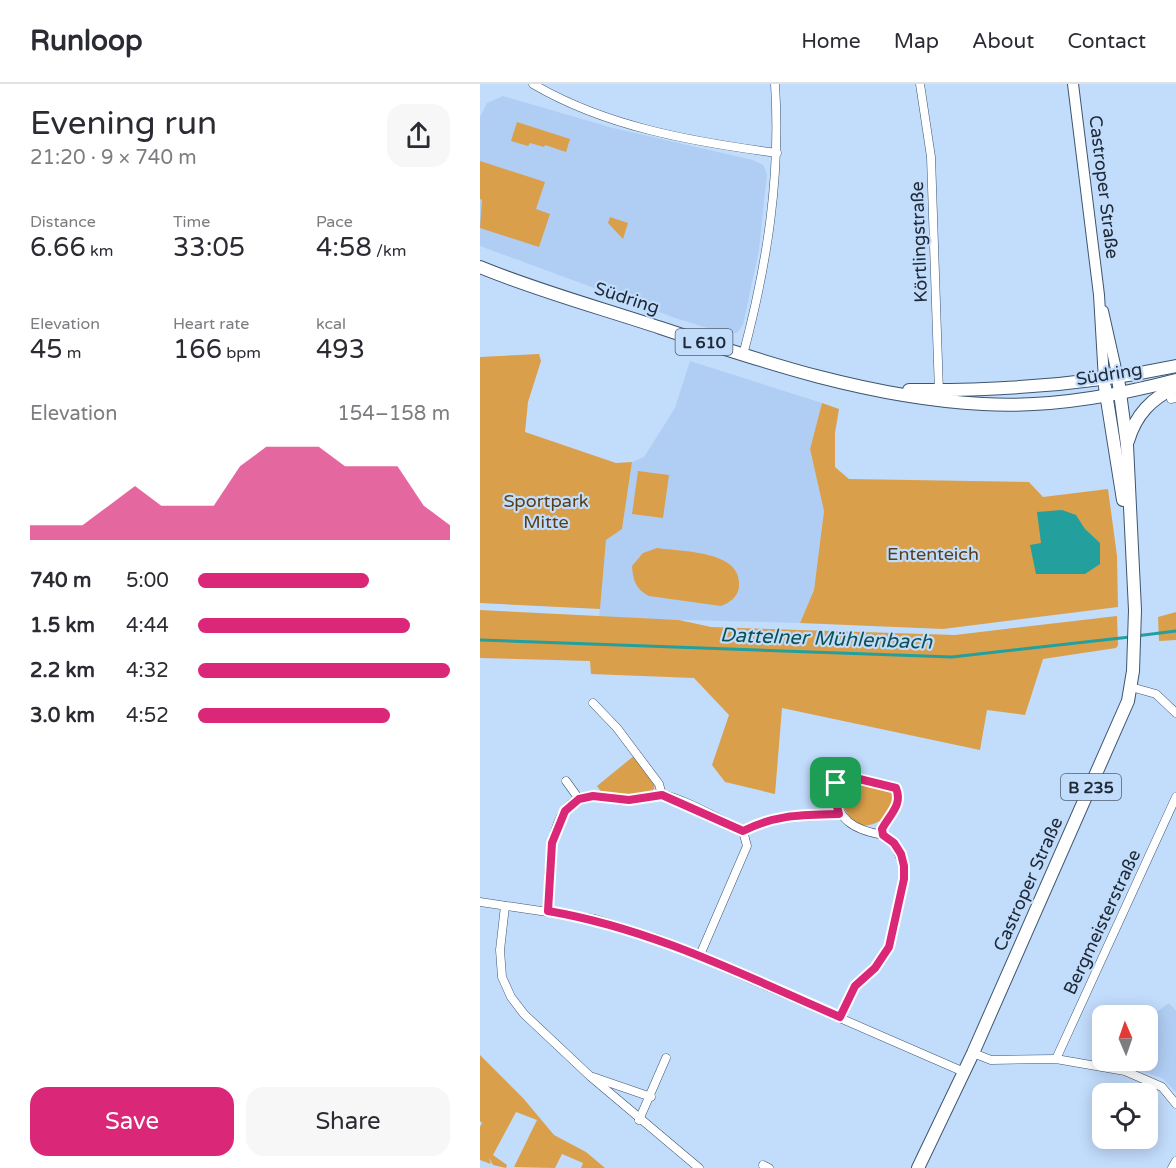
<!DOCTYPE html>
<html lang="en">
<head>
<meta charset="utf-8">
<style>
	:root { --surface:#fff; --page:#f7f7f7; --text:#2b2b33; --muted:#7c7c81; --line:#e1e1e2; --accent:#db2777 }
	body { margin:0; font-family:"Varela Round",sans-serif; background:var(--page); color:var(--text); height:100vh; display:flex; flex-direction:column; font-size:22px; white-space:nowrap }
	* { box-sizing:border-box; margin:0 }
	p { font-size:20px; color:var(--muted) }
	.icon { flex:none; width:33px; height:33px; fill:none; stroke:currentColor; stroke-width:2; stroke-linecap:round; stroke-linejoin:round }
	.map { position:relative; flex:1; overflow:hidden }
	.details { display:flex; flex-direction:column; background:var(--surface); width:480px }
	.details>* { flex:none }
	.needle { width:39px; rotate:358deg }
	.fabs { position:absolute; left:612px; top:921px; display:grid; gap:12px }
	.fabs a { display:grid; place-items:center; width:66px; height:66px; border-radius:12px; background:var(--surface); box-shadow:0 3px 15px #0003; font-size:30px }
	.pin { position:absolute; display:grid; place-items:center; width:51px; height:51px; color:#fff; margin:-26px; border-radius:12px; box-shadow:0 3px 9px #0006 }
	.round { display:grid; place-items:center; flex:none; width:63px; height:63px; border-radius:18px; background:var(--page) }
	.overview { display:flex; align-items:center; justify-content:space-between; height:102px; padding:0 30px }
	h1 { font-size:33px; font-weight:600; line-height:45px }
	.figures { display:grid; grid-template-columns:repeat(3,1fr); gap:9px; height:102px; padding:6px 30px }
	.figures div { display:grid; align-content:center }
	.figures b { font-size:26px; font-weight:600 }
	.figures small { font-size:16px; font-weight:400 }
	.figures p { font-size:16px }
	.chart { height:168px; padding:12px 30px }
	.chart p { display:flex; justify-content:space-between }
	.chart svg { width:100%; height:108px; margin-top:6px; fill:var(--accent); opacity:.7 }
	.action { display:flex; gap:12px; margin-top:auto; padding:12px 30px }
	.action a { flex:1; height:69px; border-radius:18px; background:var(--accent); color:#fff; font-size:24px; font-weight:600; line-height:69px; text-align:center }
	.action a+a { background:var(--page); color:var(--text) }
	ul { padding:0 30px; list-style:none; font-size:20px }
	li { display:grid; grid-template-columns:96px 72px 1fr; align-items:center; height:45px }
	li i { height:15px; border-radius:8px; background:var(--accent) }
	header { display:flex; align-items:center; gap:36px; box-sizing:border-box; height:84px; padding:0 30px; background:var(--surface); border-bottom:2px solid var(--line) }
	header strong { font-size:28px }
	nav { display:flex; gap:33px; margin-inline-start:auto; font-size:21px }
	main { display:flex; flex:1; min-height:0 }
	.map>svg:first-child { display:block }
</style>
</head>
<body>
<header>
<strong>Runloop</strong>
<nav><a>Home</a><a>Map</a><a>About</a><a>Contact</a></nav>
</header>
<main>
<section class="details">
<div class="overview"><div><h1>Evening run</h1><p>21:20 · 9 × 740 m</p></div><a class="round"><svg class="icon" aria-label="share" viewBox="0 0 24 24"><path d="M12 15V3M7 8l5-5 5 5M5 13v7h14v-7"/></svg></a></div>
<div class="figures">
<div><p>Distance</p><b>6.66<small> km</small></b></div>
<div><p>Time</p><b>33:05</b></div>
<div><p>Pace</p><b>4:58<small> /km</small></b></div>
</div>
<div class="figures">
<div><p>Elevation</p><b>45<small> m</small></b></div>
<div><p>Heart rate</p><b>166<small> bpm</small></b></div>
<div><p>kcal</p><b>493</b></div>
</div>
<div class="chart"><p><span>Elevation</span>154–158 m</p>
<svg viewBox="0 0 160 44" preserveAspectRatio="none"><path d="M0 44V38L10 38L20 38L30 30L40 22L50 30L60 30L70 30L80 14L90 6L100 6L110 6L120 14L130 14L140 14L150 30L160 38V44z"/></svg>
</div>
<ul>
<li><b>740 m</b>5:00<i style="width:68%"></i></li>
<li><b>1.5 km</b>4:44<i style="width:84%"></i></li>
<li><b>2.2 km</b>4:32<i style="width:100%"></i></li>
<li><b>3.0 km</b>4:52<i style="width:76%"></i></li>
</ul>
<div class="action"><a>Save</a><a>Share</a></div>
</section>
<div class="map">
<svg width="696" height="1084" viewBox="0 0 696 1084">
	<rect width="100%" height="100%" fill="#c2dcfc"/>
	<g fill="#b0cef3">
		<path d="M23 12 133 44 273 76 283 81 287 90 279 166 263 241 257 249H244L198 235 0 162V33L7 19Z"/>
		<path d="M210 277 342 319 330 365 344 427 334 506 320 539 119 534 126 456 142 445 152 378 164 373 195 324Z"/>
		<path d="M689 919 696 927V1008L682 994 633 977 668 976V934Z"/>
	</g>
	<g fill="#da9f4b">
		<path d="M37 38 90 55 86 68 65 61 64 63 50 59 48 62 31 57Z"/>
		<path d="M0 77 65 98 56 125 70 130 59 163 0 144 2 116 0 115Z"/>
		<path d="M130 133 148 139 143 155 128 139Z"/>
		<path d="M59 270 61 277 48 318 45 348 136 379 152 378 142 445 126 456 120 525 0 519V273Z"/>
		<path d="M342 319 359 325 355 349V383L369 395 549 398 563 413 628 405 637 472 638 523 463 545 320 539 334 506 344 427 330 365Z"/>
		<path d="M158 387 189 391 183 434 152 430Z"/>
		<path d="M177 464C202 468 263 466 259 503 258 513 249 519 241 522L169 512C156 505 153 497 152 482L163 469Z"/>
		<path d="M0 526 199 536 231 543 475 551 637 532 638 561 636 564 563 575 545 631 507 626 500 666 302 624 295 710 245 698 232 681 249 631 214 594 111 590 110 577 0 574Z"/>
		<path d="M696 528V556L679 557 678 533Z"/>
		<path d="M155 671 175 698 174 705C158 716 139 712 122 709L117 702Z"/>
		<path d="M366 697 408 705 415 712C413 731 399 742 380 742 368 734 356 716 361 702Z"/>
		<path d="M0 971 43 1014 74 1051 106 1068 125 1084H101L103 1079 82 1070 75 1084 34 1083 57 1036 36 1028 13 1071 27 1081 26 1084 13 1081 9 1074 11 1080 0 1076V1043L2 1039 0 1037Z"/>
	</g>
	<path fill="#239f9e" d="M582 426 596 431 605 445 620 459V480L605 490H556L550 461 561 459 557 428Z"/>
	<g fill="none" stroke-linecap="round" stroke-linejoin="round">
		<g stroke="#239f9e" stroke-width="3">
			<path d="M656 552 696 547"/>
			<path d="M0 556 472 573 650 553"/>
		</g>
		<defs>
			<g id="minor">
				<path d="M53 0C126 43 214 58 297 69"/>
				<path d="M440 0 451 73 459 308"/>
				<path d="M263 271C287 181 301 93 295 0"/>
				<path d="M691 315 696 314"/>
				<path d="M651 603 676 610 696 629"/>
				<path d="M113 619 137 644 179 700 182 711"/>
				<path d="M86 697 99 715"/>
				<path d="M263 747C297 730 322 731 359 731"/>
				<path d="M0 818 115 835 176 854 484 988"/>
				<path d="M25 822 20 866 22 893 31 913 44 930 111 993 219 1084"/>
				<path d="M68 827C69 797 65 727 101 714 116 709 132 715 147 716 159 716 172 709 183 711 208 716 240 736 263 747L267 762 220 871"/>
				<path d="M360 934 375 902 395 884 409 863 424 795V782L414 759 403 751 402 745C410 730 423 721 416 704L374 693 362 694 354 705C356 736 374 746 403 751"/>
				<path d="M493 969 511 976 576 975 645 987 682 1003 696 1020"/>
				<path d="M576 975 696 713"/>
				<path d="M113 993 171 1013"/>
				<path d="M159 1036 186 974"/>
				<path d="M283 1081 289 1084"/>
				<path d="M692 1084 696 1077"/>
			</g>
			<g id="secondary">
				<path d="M593 0 619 211 624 296"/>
				<path d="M623 227 638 294"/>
			</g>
			<g id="primary">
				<path d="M0 183C58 207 121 224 181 244 286 279 391 314 503 320 566 324 635 312 696 296"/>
				<path d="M625 303 643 416"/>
				<path d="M429 306C520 307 607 301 696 282"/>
				<path d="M648 357C656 330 672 314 696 303"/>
				<path d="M438 1084 493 969 648 617 653 587 655 526 647 361 638 294"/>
			</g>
		</defs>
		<use href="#minor" stroke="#3e5570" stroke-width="9"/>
		<use href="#secondary" stroke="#3e5570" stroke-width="12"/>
		<use href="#primary" stroke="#3e5570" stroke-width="14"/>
		<use href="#minor" stroke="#fff" stroke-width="8"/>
		<use href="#secondary" stroke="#fff" stroke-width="10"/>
		<use href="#primary" stroke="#fff" stroke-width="12"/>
	</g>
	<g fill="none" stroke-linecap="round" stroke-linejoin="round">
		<defs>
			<path id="route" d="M367 692 416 704C423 721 410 730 402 745L403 751 414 759 421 770 424 782V795L409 863 395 884 375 902 360 933C263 891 173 845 68 827L72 759 85 727 99 715 113 712 149 716 182 711 263 747C297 730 322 731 359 730 355 715 348 699 367 692Z"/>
		</defs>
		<use href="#route" stroke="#fff" stroke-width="12"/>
		<use href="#route" stroke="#db2777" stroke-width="8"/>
	</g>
	<g text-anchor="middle" stroke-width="4.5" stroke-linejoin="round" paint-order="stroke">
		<g fill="#c2dcfc" stroke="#515f71" stroke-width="1.5">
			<rect x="195.5" y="245" width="57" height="26" rx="4.5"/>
			<rect x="581" y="690" width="60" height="26" rx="4.5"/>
		</g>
		<g font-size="16" font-weight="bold" fill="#202a36">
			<text x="224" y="264">L 610</text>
			<text x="611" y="709">B 235</text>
		</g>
		<g font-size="18" fill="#202a36" stroke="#c2dcfc">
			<text transform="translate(624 103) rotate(83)" y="6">Castroper Straße</text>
			<text transform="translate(439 158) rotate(-92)" y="6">Körtlingstraße</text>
			<text transform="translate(147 214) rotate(18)" y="6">Südring</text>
			<text transform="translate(629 290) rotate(-9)" y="6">Südring</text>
			<text transform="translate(548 800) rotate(-66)" y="6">Castroper Straße</text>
			<text transform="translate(622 838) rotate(-65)" y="6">Bergmeisterstraße</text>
		</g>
		<g font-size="18" fill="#583e19" stroke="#c2dcfc">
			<text x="66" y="423">Sportpark<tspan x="66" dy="21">Mitte</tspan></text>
			<text x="453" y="476">Ententeich</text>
		</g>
		<g font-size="20" font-style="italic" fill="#0c5150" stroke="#c2dcfc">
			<text transform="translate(346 554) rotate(2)" y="7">Dattelner Mühlenbach</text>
		</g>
	</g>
</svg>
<div class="fabs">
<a><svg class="needle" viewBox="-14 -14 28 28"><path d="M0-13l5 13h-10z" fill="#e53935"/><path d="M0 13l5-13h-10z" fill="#7c7c81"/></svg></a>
<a><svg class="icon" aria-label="locate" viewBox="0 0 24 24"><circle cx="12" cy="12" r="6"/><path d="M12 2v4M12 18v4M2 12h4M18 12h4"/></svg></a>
</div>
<div class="pin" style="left:356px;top:699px;background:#1e9e55"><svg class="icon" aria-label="arrive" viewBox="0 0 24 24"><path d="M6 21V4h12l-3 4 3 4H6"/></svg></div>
</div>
</main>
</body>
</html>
